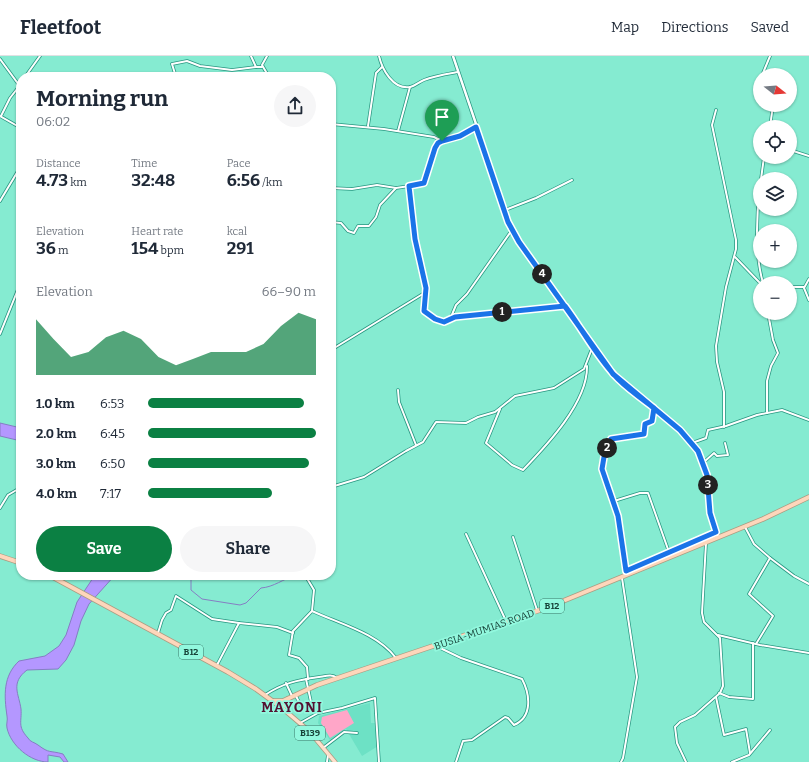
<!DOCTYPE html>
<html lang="en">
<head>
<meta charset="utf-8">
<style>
	:root { --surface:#fff; --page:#f6f6f7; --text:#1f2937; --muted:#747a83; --line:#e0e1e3; --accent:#0b8043 }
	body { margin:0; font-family:Bitter,serif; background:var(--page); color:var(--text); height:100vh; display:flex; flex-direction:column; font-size:15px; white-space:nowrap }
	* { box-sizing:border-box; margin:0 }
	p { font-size:13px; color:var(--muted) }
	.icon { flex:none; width:22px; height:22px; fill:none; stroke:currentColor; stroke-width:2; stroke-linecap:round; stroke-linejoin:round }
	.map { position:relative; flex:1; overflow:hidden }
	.side { position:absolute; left:16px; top:16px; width:320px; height:508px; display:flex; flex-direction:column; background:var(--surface); border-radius:16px; box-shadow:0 1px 3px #0004 }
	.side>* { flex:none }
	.needle { width:26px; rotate:107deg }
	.tools { position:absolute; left:753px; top:12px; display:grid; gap:8px }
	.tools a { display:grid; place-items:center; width:44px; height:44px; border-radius:50%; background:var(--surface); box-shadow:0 1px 3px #0004; font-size:20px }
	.pin { position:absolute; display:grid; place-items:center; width:34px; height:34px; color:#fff; margin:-41px -17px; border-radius:50% 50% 50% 0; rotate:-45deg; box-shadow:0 0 4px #0007 }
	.pin .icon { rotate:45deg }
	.km { position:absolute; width:20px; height:20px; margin:-10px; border-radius:50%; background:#222; color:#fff; font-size:11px; line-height:20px; text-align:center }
	.round { display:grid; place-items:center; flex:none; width:42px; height:42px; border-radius:21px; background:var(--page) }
	.summary { display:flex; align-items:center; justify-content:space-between; height:68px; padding:0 20px }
	h1 { font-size:22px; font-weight:700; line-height:30px }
	.stats { display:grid; grid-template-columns:repeat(3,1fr); gap:6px; height:68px; padding:4px 20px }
	.stats div { display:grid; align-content:center }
	.stats b { font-size:17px; font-weight:700 }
	.stats small { font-size:11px; font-weight:400 }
	.stats p { font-size:11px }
	.chart { height:112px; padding:8px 20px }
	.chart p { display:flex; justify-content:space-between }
	.chart svg { width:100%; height:72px; margin-top:4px; fill:var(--accent); opacity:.7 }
	.cta { display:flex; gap:8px; margin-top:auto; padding:8px 20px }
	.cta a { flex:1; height:46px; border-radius:24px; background:var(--accent); color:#fff; font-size:16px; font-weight:700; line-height:46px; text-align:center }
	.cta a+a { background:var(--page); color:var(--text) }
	ul { padding:0 20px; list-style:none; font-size:13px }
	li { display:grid; grid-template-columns:64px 48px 1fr; align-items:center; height:30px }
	li i { height:10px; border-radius:5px; background:var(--accent) }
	header { display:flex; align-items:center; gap:24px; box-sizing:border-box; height:56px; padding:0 20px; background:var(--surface); border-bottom:1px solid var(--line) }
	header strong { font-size:19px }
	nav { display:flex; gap:22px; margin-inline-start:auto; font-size:14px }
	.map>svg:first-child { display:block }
</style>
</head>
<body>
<header>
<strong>Fleetfoot</strong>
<nav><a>Map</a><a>Directions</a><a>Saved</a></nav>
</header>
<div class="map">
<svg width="809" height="706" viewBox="0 0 809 706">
	<rect width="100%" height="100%" fill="#85ebd1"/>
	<path fill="#6de1c5" d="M370 647 371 667H375L378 690 362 700 346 673 330 684 318 667 319 660Z"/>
	<path fill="#ffa6c8" d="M347 654 354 667 330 682 321 667 322 661Z"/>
	<g fill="#b497ff" stroke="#857ec3">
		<path d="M0 367 21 372V385L0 380Z"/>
		<path d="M95 519H115L89 548 81 565 74 589 66 604 58 613 27 614C10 627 19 638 21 653 22 666 17 670 28 682 30 686 34 686 38 689 50 698 49 694 63 698L68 706H64L60 701 48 699V706C31 706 11 690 7 672 6 668 8 664 7 660 4 639 3 620 19 605L45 600 59 590 66 579 77 546Z"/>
	</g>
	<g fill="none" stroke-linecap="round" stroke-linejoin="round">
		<path stroke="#857ec3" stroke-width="1" d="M186 519 191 524V534L202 543 240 549 246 547 261 532C274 531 283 523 296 519"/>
		<defs>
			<g id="minor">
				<path d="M251 0 256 11H262"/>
				<path d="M267 0 262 9 269 21"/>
				<path d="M379 0C382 13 393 34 410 31 415 30 419 26 424 24 434 20 447 18 458 16"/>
				<path d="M0 3 19 29"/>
				<path d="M766 19 763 17 770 0"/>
				<path d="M25 21 40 0"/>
				<path d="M176 21 172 8 187 5 200 10 232 14 256 11"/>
				<path d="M716 54 712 69 736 184V193L726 231 716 290 717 306 724 336V371"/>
				<path d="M0 60 21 72"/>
				<path d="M1 60 10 42 21 28"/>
				<path d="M331 68 384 73 434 81 442 85"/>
				<path d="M368 70 376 17 382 11"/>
				<path d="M770 71 773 49"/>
				<path d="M398 75 410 31"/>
				<path d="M790 94 809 100"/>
				<path d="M761 123 764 101"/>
				<path d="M409 130 415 183 426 232 423 254 435 263 443 266 455 261 565 250"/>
				<path d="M331 132 352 133 377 129 396 132 423 128 437 88 460 80 476 71"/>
				<path d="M760 133C756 162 755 199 763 227"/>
				<path d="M0 145 21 110"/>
				<path d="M505 154 536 142 572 124"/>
				<path d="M331 166 341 167 348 175 354 177 358 170H369L376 161 380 149 396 132"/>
				<path d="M735 201 760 227"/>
				<path d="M809 223 804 232 809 244"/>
				<path d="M790 231H804"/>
				<path d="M451 261 456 249 467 238 512 174"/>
				<path d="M0 278 21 226"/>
				<path d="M21 292 18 301 21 303"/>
				<path d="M331 294 426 236"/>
				<path d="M398 334 399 346 416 389"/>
				<path d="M500 353 486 387 512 409 523 414C547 389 588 346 587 310"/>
				<path d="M767 357V325L771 310 778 297 773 284 768 257"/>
				<path d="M692 387 706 382 708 374 726 370 757 359 782 354 809 364"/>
				<path d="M704 406 714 397 717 400 728 399 725 387"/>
				<path d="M331 431 364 421 406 395 423 386 436 366 466 367 478 361 495 356 515 340 554 332 584 313 591 295 594 291"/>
				<path d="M614 445 640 437H648L669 496"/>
				<path d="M0 452 8 439 20 432"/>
				<path d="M745 471 754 488 770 502 749 538 773 560 756 588"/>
				<path d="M466 478 506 565"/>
				<path d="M513 481 537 554"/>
				<path d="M770 502 794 520 809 528"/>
				<path d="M626 515 716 476"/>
				<path d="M305 519 314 534 312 555C340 568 377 577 396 602"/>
				<path d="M626 519 619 462 602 413 604 401 611 383 644 378 645 368 652 365 654 352"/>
				<path d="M158 577 162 564 166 557 171 554 176 540 212 563 239 567"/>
				<path d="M718 579 760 589 809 597"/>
				<path d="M436 590 461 602 522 623C530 638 533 661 514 669L508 662 505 661 472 684 463 685 456 706"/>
				<path d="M217 609 239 567 277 571 293 577"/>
				<path d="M308 623 307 611 299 602 289 599 293 575 312 555"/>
				<path d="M286 627 292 640"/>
				<path d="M719 637 729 641 753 643V587"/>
				<path d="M265 639C283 627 298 624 319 621 326 620 332 618 337 622"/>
				<path d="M296 640 301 650 311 646 306 623"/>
				<path d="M716 641 724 679 746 673 750 697"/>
				<path d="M300 667 318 657 342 652 375 642 379 706"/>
				<path d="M323 692 344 676 357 677"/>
				<path d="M327 706 328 699"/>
				<path d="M621 706 623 702 637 621 622 522"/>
				<path d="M686 706 677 687 675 671 680 666 695 659 720 637 723 630 720 582 704 566 702 557 706 487"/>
				<path d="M732 706 749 699 770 674"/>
			</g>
			<path id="tertiary" d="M453 0 513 177 613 318 679 374 698 395 706 415 710 457 718 481"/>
			<path id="primary" d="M282 652 309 675 335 706"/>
			<g id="trunk">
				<path d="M0 500 21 507"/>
				<path d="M49 519 228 616 256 633 282 652 288 643"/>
				<path d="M273 645H283L317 629 546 552 763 463 809 441"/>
			</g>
		</defs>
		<use href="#minor" stroke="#279680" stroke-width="3.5"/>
		<use href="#tertiary" stroke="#279680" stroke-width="4"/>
		<use href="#primary" stroke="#ac9c82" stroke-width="5"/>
		<use href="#trunk" stroke="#ac9c82" stroke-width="5.5"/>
		<use href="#minor" stroke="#fff" stroke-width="2"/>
		<use href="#tertiary" stroke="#fff" stroke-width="2.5"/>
		<use href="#primary" stroke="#fee0cc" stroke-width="3.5"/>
		<use href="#trunk" stroke="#fed6bb" stroke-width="4"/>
	</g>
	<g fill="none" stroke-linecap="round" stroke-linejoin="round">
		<defs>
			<path id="route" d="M442 85 438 87 435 92 424 127 409 130 415 183 426 232 424 255 435 263 444 266 455 261 565 250C583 274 597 302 618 323 629 334 642 343 654 352L652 365 645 368 644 378 611 383 604 401 602 413 618 460 626 515 716 476 710 457 707 419 698 395 680 374 613 318 519 186 508 166 476 71 460 80 442 85"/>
		</defs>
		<use href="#route" stroke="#fff" stroke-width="8"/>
		<use href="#route" stroke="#1a73e8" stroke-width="5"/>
	</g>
	<g text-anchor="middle" stroke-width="3.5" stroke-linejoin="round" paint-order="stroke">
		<g fill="#92f8de" stroke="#3b796a" stroke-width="1">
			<rect x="540" y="543" width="24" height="14" rx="3"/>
			<rect x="179" y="589" width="24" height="14" rx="3"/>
			<rect x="295" y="670" width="30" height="14" rx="3"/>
		</g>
		<g font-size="9" font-weight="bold" fill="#164238">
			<text x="552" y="553">B12</text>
			<text x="191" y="599">B12</text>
			<text x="310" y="680">B139</text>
		</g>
		<g font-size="10" fill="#164238" stroke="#92f8de">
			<text transform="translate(484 573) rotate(-19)" y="4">BUSIA-MUMIAS ROAD</text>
		</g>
		<g font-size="14" font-weight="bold" letter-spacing="1" fill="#541332" stroke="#92f8de">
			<text x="292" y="656">MAYONI</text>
		</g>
	</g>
</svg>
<div class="tools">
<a><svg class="needle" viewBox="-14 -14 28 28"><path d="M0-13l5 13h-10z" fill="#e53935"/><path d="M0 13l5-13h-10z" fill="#747a83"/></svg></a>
<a><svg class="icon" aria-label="locate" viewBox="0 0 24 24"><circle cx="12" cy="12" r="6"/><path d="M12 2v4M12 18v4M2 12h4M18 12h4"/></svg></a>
<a><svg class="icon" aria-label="layers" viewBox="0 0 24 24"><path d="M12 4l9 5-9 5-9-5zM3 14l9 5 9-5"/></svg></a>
<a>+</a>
<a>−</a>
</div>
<div class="pin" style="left:442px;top:85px;background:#1e9e55"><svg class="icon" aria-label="arrive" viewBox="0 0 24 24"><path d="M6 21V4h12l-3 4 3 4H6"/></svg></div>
<b class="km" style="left:502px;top:256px">1</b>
<b class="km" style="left:607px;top:392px">2</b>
<b class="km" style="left:708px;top:429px">3</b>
<b class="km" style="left:542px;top:218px">4</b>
<section class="side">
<div class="summary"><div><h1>Morning run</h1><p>06:02</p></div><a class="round"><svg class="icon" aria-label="share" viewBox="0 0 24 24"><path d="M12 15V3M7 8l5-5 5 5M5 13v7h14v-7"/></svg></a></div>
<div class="stats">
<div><p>Distance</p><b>4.73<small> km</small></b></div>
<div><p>Time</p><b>32:48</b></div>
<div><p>Pace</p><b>6:56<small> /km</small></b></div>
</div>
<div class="stats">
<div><p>Elevation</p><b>36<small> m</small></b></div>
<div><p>Heart rate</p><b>154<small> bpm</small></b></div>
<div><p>kcal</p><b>291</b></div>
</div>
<div class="chart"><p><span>Elevation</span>66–90 m</p>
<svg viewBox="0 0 160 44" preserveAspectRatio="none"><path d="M0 44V10L10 22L20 33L30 30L40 21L50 17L60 22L70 33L80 38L90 34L100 30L110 30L120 30L130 25L140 14L150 6L160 10V44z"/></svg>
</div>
<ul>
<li><b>1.0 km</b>6:53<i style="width:93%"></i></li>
<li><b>2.0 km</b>6:45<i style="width:100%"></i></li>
<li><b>3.0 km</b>6:50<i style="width:96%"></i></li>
<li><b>4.0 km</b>7:17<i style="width:74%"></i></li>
</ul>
<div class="cta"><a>Save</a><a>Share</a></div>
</section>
</div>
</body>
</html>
